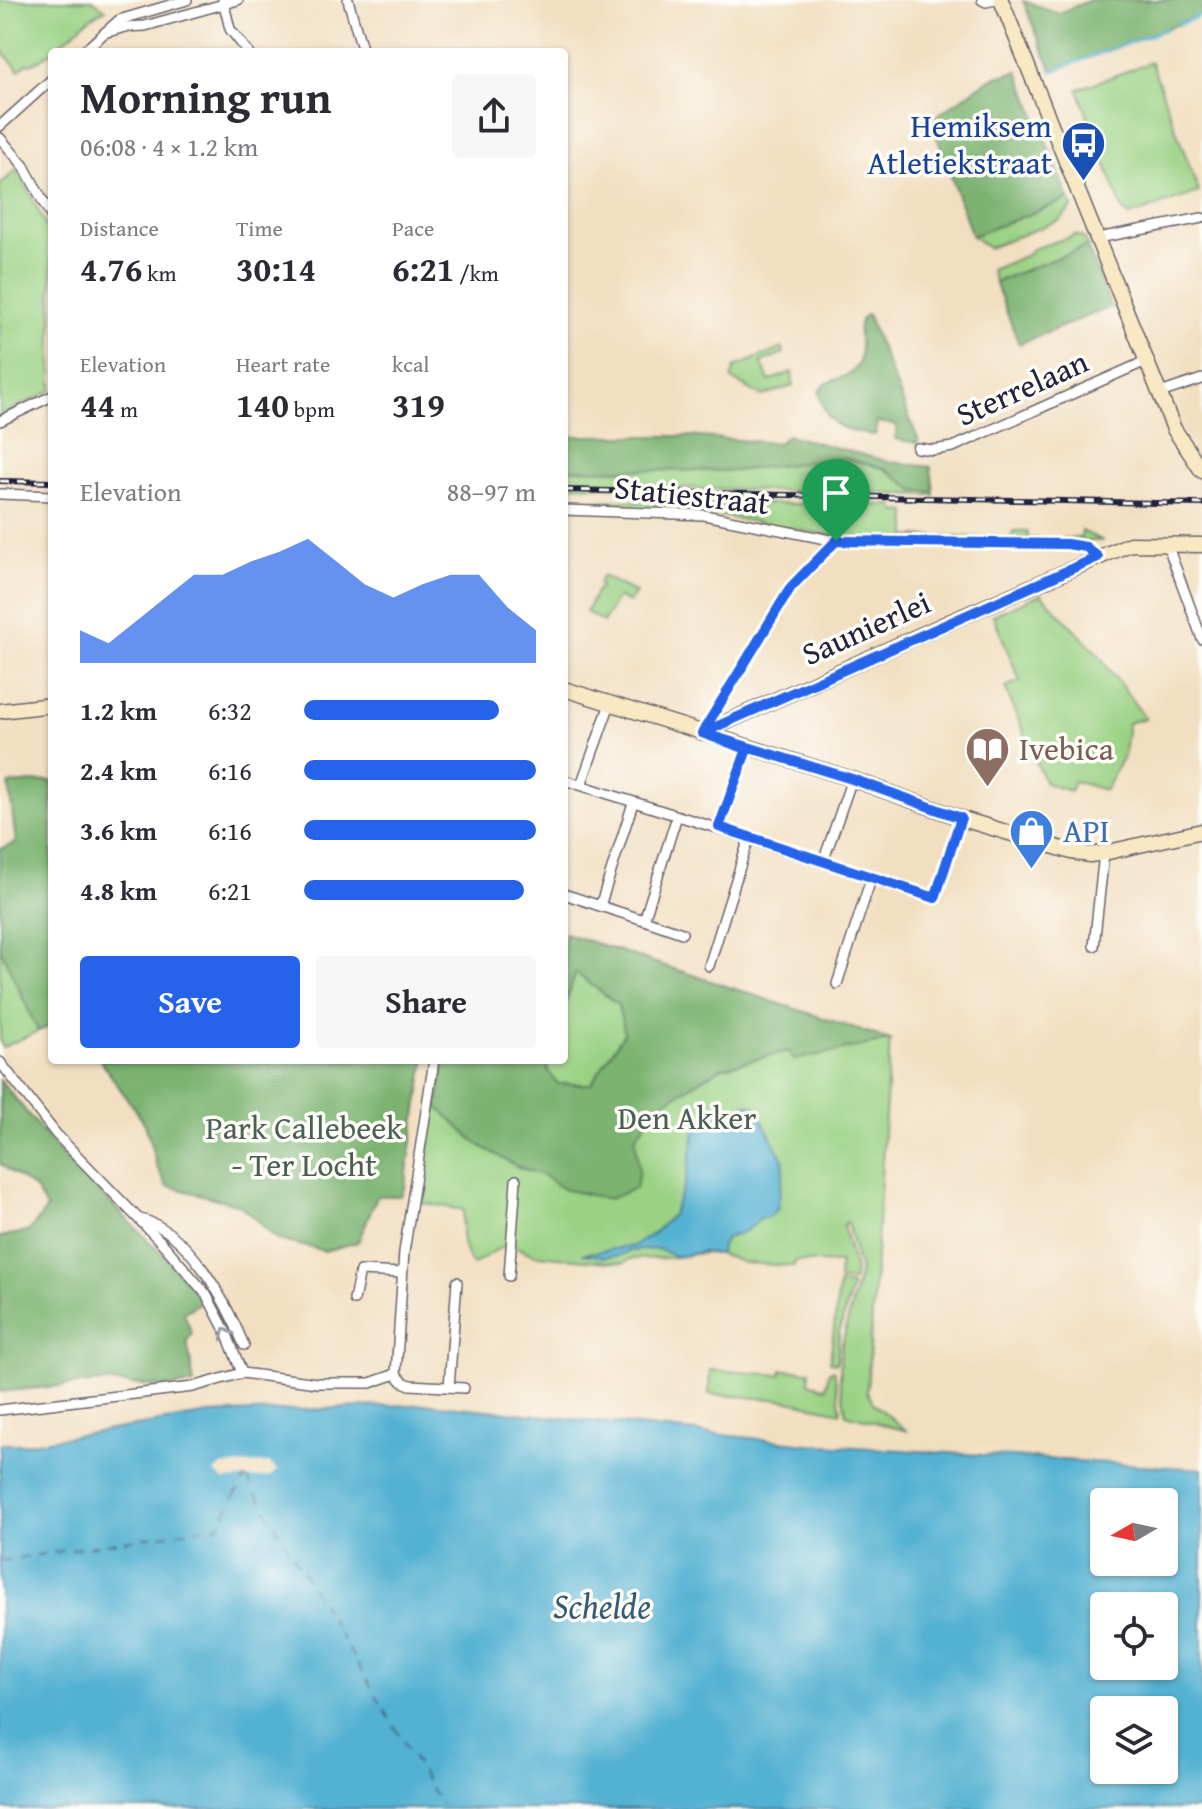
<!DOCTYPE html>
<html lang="en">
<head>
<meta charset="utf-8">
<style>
	:root { --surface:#fff; --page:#f7f7f7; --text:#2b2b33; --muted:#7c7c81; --accent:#2563eb }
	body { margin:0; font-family:"Gentium Book Plus",serif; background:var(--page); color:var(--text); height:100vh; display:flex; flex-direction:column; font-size:30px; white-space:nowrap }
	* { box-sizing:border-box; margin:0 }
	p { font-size:26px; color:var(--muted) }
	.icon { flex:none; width:44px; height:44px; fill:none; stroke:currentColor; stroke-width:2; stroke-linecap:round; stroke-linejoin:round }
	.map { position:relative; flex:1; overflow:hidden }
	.side { position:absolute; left:48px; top:48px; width:520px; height:1016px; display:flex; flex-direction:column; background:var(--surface); border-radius:8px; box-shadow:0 2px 6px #0004 }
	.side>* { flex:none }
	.needle { width:52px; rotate:261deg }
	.tools { position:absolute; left:1090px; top:1488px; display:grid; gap:16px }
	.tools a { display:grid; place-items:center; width:88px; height:88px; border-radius:8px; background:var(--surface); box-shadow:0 2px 6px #0004; font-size:40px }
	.pin { position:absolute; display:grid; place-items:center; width:68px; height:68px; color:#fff; margin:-82px -34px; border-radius:50% 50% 50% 0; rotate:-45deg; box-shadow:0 0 8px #0007 }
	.pin .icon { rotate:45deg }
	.round { display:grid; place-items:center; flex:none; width:84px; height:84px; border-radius:8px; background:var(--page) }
	.head { display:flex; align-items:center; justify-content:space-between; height:136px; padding:0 32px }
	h1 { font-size:44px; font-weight:700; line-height:60px }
	.figures { display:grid; grid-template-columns:repeat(3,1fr); gap:12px; height:136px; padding:8px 32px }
	.figures div { display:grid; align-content:center }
	.figures b { font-size:34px; font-weight:700 }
	.figures small { font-size:22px; font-weight:400 }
	.figures p { font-size:22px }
	.chart { height:224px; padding:16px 32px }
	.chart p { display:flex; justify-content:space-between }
	.chart svg { width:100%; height:144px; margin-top:8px; fill:var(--accent); opacity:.7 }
	.action { display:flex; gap:16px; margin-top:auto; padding:16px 32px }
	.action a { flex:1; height:92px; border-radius:8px; background:var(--accent); color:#fff; font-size:32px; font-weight:700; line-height:92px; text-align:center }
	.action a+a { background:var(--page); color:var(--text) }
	ul { padding:0 32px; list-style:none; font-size:26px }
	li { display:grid; grid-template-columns:128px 96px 1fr; align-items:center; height:60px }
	li i { height:20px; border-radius:10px; background:var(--accent) }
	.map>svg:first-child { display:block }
</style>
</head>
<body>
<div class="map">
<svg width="1202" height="1809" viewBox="0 0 1202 1809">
	<rect width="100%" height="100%" fill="#fdfcf7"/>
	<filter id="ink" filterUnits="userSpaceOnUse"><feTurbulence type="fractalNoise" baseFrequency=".0125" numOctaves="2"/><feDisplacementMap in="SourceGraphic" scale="16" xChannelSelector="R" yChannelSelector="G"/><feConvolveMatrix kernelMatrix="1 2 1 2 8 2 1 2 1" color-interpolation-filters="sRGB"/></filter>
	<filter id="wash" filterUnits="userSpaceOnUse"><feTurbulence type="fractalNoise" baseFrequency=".006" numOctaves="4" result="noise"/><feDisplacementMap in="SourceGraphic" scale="32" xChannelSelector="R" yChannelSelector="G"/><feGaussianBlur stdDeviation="1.8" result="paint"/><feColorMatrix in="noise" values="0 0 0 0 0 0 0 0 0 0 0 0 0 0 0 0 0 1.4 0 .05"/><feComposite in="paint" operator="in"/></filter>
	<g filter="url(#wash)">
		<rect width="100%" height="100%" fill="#f2dfc1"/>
		<g fill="#9ad183" stroke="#5e7a5f" stroke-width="2">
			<path d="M0 0H92L106 9C77 22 60 53 30 64L28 63 19 70 2 51 0 52Z"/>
			<path d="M1151 62 1199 192 1130 216 1123 211 1078 89Z"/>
			<path d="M17 169 52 237V390L0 416V185Z"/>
			<path d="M1069 199 1072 207 1060 220 988 248 972 236Z"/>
			<path d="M1076 235 1084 238 1087 246 995 282 991 270 1027 255 1032 249Z"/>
			<path d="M782 348 784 353 761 362 769 381 792 372 793 386 762 396 731 379 735 367Z"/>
			<path d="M831 458C848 458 872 462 888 471 909 483 906 489 934 492V495L564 485V469L732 471Z"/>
			<path d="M564 499 685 503 894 505V511L907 512V536L1012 538 1013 531H1027L1028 538H1081L1082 531 1103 541 838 537 700 512 564 507Z"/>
			<path d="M602 576 636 593 629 603 618 597 603 622 586 612 597 590 601 588 598 584Z"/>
			<path d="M1041 594 1097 653 1145 718 1128 723 1124 754 1105 790 1074 781 1070 791 1045 783 1005 687 1020 681 993 615Z"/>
			<path d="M52 781V1025L3 1047 0 1042V849L16 843 9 784Z"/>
			<path d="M564 933 890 1040 867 1392 874 1404 907 1431 846 1414 840 1381 841 1349 860 1271 847 1222 843 1225 855 1270 853 1281H839L840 1263 795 1261 794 1266 744 1263 719 1254 702 1253 669 1258 631 1259 624 1263 585 1260 531 1254 512 1245 498 1249 473 1265C460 1248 461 1231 464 1210L418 1202 445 1060H564Z"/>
			<path d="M839 1284 852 1286 839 1333 837 1363 830 1362Z"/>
			<path d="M710 1370 781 1375 782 1370 810 1371 809 1383 826 1388 829 1371 834 1370 841 1412 784 1400 709 1394Z"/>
		</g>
		<g fill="#7bb371" stroke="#4e6a56" stroke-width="2">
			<path d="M1090 0H1202V15L1052 71 1023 1 1059 13Z"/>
			<path d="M1018 71 1069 199 972 236 931 120 990 79Z"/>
			<path d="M1087 246 1111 307 1019 344 995 282Z"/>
			<path d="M867 314 918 439V443L895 439 897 425 877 422 875 435C842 431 825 426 819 391 828 376 852 381 859 362 866 345 849 327 867 314Z"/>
			<path d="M788 435 890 462 931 467 934 492 914 490 886 469 844 458 732 471 564 469V436H686L777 443Z"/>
			<path d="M52 781V1025L38 1031 0 948V849L16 843 9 784Z"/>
			<path d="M564 933 890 1040 795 1060 788 1051 721 1068 658 1106 635 1138 639 1170 636 1188 609 1199 563 1189 544 1176 516 1166 476 1143 437 1107 445 1060H548L547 1069 558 1084H591L624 1033C624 1023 619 1015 618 1005L576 973 564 1007Z"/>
			<path d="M100 1060H425L405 1186 401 1196H377L358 1242 325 1251 278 1240 240 1205 167 1186 157 1167 145 1124Z"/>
			<path d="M0 1080 59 1152 171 1263 202 1301 184 1313 192 1334 187 1340 194 1384 167 1387 100 1382 0 1392V1237L29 1231 47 1209 35 1189 0 1164Z"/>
		</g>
		<g fill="#53b1d2" stroke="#3a6a86" stroke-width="2" fill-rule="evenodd">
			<path d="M747 1104 755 1106 783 1160 784 1169 777 1210 768 1217 760 1218C750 1231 741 1233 726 1238L719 1254 702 1252 678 1257 657 1249 629 1251 619 1256 605 1257 582 1254 633 1246 654 1233 672 1215 685 1184 695 1132 702 1125Z"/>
			<path d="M431 1404 808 1444 1202 1469V1809H0V1444H24L209 1414ZM1104 1502H1164V1562H1104ZM1104 1606H1164V1666H1104ZM1104 1710H1164V1770H1104Z"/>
		</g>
		<path fill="#f2dfc1" d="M268 1463 278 1470 268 1477 224 1480 214 1473 222 1466Z"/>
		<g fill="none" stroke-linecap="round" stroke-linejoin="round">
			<g stroke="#53b1d2" stroke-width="3">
				<path d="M1177 25 1202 15"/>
				<path d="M1052 71 1166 29"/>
			</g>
			<g stroke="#365b77" stroke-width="2" stroke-dasharray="10 8" stroke-linecap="butt">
				<path d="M247 1478 441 1805"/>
				<path d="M0 1561 218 1526 245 1478"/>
			</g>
		</g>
	</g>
	<g filter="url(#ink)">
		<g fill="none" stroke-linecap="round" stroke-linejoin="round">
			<defs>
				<g id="street">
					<path d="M223 0 230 29 248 52"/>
					<path d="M348 0 363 52"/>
					<path d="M982 0 986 2 995 0"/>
					<path d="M104 33 125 27 145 26 238 0"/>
					<path d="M83 52 119 20 187 0"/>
					<path d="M0 126 52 79"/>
					<path d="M0 138 24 166 52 218"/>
					<path d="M1098 238 1202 218"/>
					<path d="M1160 393 1202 379"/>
					<path d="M0 421 52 396"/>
					<path d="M917 448 933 450 953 447 1146 361"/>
					<path d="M0 494 52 496"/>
					<path d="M564 510 704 515 836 541 1067 544 1086 547 1098 557"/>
					<path d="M1167 544 1202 639"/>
					<path d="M704 730 791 587 836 541"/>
					<path d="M564 780 710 826"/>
					<path d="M581 785 610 704"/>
					<path d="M633 803 600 906 644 920 677 816"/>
					<path d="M714 827 935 898 961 818"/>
					<path d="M719 827 747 749"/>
					<path d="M823 862 852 779"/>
					<path d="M564 894 600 906"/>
					<path d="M644 920 682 933"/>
					<path d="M1094 946 1104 853"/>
					<path d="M709 966 749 838"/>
					<path d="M837 984 871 879"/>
					<path d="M0 1062 56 1134 163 1244 206 1294 226 1332 242 1373"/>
					<path d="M140 1219C189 1230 226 1302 244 1345"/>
					<path d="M509 1276 516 1180"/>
					<path d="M354 1300 360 1271 402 1273"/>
					<path d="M396 1374 404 1252 434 1060"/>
					<path d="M396 1374 403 1382 410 1385 464 1388"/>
					<path d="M449 1387 457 1282"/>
					<path d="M0 1410 193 1387 242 1373 317 1383H370L396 1374"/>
				</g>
				<g id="secondary">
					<path d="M1001 0 1174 429 1202 471"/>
					<path d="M564 689 852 779 966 820 1072 852 1090 855 1104 853 1202 831"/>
					<path d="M0 711 52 705"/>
					<path d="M702 733 947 623 1130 544 1202 545"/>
				</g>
			</defs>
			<use href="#street" stroke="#6b646a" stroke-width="12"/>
			<use href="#secondary" stroke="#6b646a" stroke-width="17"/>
			<use href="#street" stroke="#fff" stroke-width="9"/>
			<use href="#secondary" stroke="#f8e8c3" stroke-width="14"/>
			<defs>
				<g id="rail">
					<path d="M0 481 52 482"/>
					<path d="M564 490 1202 504"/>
				</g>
			</defs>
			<use href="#rail" stroke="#22223b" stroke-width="6"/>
			<use href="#rail" stroke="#fdfcf7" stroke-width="3" stroke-dasharray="9" stroke-linecap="butt"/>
		</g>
		<defs><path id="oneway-chevron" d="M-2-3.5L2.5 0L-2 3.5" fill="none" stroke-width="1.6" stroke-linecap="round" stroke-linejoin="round" transform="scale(2)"/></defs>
		<use stroke="#9c9ca7" href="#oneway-chevron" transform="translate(226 1333) rotate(-115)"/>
	</g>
	<g fill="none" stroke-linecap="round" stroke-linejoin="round" filter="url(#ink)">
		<defs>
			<path id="route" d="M836 541 791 587 702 733 747 749 719 827 935 898 961 818 852 779 702 733 1098 557 1086 547 1067 544 836 541"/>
		</defs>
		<use href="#route" stroke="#fff" stroke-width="16"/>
		<use href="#route" stroke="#2563eb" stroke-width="10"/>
	</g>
	<defs>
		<symbol id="bus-pin" viewBox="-11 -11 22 30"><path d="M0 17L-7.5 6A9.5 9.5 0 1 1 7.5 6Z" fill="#1a4fb4" stroke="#fdfcf7"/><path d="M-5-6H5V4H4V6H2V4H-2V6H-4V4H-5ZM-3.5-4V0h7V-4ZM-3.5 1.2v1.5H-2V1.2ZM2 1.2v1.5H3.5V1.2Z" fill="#fff"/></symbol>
		<symbol id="library-pin" viewBox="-11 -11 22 30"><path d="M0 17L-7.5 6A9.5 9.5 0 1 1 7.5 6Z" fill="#8d6e63" stroke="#fdfcf7"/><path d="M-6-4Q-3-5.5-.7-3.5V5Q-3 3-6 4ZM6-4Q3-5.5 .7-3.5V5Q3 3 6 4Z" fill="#fff"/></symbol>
		<symbol id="shop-pin" viewBox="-11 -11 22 30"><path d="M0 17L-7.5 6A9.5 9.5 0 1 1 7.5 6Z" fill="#3f7fe0" stroke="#fdfcf7"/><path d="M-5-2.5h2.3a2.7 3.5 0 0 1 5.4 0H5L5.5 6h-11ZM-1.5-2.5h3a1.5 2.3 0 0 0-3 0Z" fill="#fff"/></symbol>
	</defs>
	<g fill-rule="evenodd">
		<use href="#bus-pin" x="1058" y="118" width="51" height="69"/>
		<use href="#library-pin" x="962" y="724" width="51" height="69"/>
		<use href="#shop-pin" x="1006" y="806" width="51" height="69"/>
	</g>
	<g text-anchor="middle" stroke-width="7" stroke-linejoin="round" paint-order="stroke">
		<g font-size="32" fill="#164399" stroke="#fdfcf7" text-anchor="end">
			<text x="1052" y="137">Hemiksem<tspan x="1052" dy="37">Atletiekstraat</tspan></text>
		</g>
		<g font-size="32" fill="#22223b" stroke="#fdfcf7">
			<text transform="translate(1022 388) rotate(-24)" y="11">Sterrelaan</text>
			<text transform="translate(692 495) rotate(6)" y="11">Statiestraat</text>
			<text transform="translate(866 628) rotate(-24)" y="11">Saunierlei</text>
		</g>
		<g font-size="32" fill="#785e54" stroke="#fdfcf7" text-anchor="start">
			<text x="1019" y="760">Ivebica</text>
		</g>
		<g font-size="32" fill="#366cbe" stroke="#fdfcf7" text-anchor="start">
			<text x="1063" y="842">API</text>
		</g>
		<g font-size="32" fill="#4c5f54" stroke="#fdfcf7">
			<text x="687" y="1129">Den Akker</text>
			<text x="304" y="1139">Park Callebeek<tspan x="304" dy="37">- Ter Locht</tspan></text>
		</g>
		<g font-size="34" font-style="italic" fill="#365b77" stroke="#fdfcf7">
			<text x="602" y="1618">Schelde</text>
		</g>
	</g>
</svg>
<div class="tools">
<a><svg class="needle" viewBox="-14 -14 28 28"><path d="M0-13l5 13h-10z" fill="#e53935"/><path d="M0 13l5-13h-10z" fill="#7c7c81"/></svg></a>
<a><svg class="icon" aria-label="locate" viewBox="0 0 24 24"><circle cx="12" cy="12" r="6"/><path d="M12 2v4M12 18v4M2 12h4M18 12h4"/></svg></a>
<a><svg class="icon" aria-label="layers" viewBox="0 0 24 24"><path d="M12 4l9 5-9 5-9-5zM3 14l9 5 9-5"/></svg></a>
</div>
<div class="pin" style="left:836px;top:541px;background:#1e9e55"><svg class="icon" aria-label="arrive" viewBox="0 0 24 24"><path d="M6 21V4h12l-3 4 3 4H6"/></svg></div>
<section class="side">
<div class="head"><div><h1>Morning run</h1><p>06:08 · 4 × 1.2 km</p></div><a class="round"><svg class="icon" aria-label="share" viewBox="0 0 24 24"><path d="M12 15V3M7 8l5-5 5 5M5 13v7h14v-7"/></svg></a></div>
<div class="figures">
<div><p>Distance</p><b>4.76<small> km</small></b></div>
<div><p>Time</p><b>30:14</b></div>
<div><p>Pace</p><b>6:21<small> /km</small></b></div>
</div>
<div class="figures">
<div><p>Elevation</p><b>44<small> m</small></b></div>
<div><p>Heart rate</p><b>140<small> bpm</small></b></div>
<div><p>kcal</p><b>319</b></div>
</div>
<div class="chart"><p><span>Elevation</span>88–97 m</p>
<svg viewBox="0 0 160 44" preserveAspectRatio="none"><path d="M0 44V34L10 38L20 31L30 24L40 17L50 17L60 13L70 10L80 6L90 13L100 20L110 24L120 20L130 17L140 17L150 27L160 34V44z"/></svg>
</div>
<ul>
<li><b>1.2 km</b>6:32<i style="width:84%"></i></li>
<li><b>2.4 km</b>6:16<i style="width:100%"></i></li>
<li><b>3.6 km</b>6:16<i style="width:100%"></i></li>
<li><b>4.8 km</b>6:21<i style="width:95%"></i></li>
</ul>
<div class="action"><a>Save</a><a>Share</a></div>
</section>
</div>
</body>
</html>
